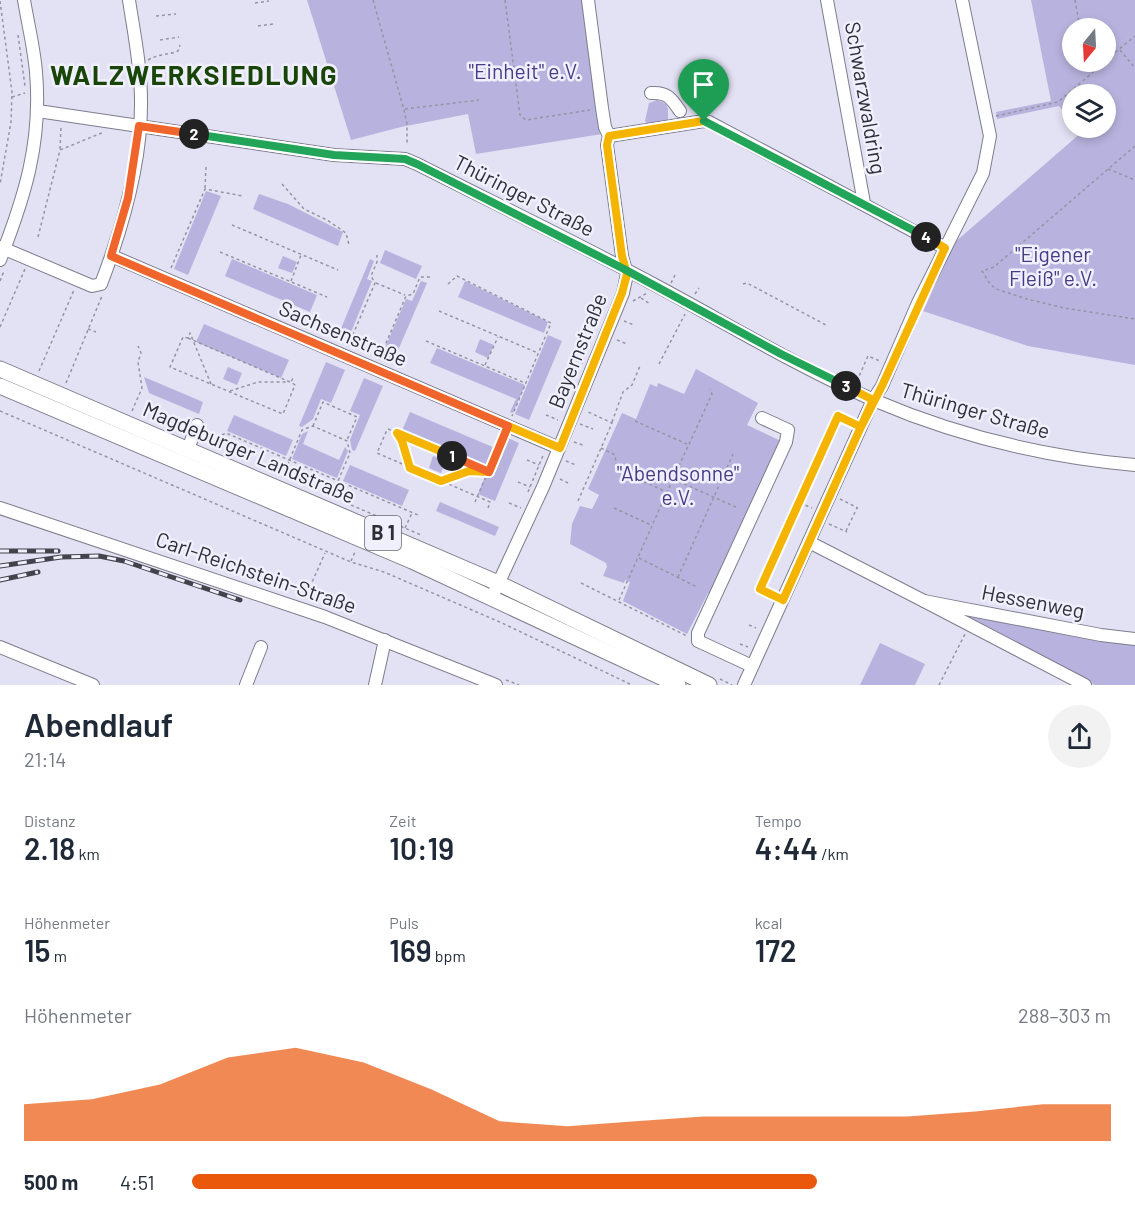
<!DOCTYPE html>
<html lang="de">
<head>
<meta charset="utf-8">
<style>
	:root { --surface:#fff; --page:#f2f2f3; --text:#1f2937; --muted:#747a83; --accent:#ea580c }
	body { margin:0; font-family:Barlow,sans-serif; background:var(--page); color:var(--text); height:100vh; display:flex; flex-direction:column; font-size:22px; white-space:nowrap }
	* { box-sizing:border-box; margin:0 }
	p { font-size:20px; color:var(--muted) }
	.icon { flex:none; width:33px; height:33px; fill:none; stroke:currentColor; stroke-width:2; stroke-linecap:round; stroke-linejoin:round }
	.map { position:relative; height:685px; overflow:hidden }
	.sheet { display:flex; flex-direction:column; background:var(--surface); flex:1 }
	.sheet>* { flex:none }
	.needle { width:39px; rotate:198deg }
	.fabs { position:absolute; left:1062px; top:18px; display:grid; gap:12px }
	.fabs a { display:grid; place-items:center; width:54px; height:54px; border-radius:50%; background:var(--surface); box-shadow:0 3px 9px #0003; font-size:30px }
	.pin { position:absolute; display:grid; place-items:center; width:51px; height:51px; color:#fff; margin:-62px -26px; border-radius:50% 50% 50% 0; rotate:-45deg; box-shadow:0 0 6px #0007 }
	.pin .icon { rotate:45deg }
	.km { position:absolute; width:30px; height:30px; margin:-15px; border-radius:50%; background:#222; color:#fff; font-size:16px; line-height:30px; text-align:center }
	.round { display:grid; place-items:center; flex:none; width:63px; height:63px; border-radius:32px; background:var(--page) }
	.headline { display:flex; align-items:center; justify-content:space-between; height:102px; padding:0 24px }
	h1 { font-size:33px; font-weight:600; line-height:45px }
	.metrics { display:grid; grid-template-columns:repeat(3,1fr); gap:9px; height:102px; padding:6px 24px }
	.metrics div { display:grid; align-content:center }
	.metrics b { font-size:30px; font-weight:600 }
	.metrics small { font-size:16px; font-weight:400 }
	.metrics p { font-size:16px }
	.chart { height:168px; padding:12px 24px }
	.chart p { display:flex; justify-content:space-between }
	.chart svg { width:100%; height:108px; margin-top:6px; fill:var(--accent); opacity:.7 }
	ul { padding:0 24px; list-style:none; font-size:20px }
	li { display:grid; grid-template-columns:96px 72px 1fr; align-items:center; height:45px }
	li i { height:15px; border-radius:8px; background:var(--accent) }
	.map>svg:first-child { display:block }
</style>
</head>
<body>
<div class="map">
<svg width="1135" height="685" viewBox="0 0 1135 685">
	<rect width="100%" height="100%" fill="#e3e1f4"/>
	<g fill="#b7b3de" fill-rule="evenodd">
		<path d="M307 0H591L602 134 476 154 468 114 401 127 351 140Z"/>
		<path d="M1031 0H1135V365L1028 346 923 311 954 243 1082 132 1079 128H1106V94H1072V121L1059 106 997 119 996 112 1051 101ZM1072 28H1106V62H1072Z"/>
		<path d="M657 100 666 104 668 109V120L648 124 645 121 649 103Z"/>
		<path d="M206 191 221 196 188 275 174 269Z"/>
		<path d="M259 194 288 204 343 232 338 246 253 209Z"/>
		<path d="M385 250 422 266 416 279 380 263Z"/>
		<path d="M283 256 297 262 292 273 278 268Z"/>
		<path d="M232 259 317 295 310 312 225 276Z"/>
		<path d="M370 259 374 261 367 279 372 281 347 342 337 338Z"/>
		<path d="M421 281 427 283 393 362 381 357 406 299 412 301Z"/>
		<path d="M465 281 548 322 544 333 458 297Z"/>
		<path d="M204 324 289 360 281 378 196 342Z"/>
		<path d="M548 335 562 341 529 420 515 414Z"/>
		<path d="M480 339 494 345 488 358 475 352Z"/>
		<path d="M437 348 525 385 513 413 510 412 516 399 430 363Z"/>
		<path d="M326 362 345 370 331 403 321 399 313 419 302 427 299 426Z"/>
		<path d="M228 367 242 373 237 385 223 379Z"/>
		<path d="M696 369 758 403 747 425 783 442 714 595 708 593 687 634 623 601 630 582 625 580 624 583 603 576 607 567 606 563 570 544 572 524 580 506 592 509 599 495 588 489 622 413 636 419 650 384 657 387 658 383 684 394Z"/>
		<path d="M144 377 203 402 199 414 149 393Z"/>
		<path d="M364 378 383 386 355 451 352 450 350 440 360 415 350 411Z"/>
		<path d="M410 412 495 448 501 435 519 443 495 501 478 494 488 469 401 433Z"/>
		<path d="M234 415 293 440 286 456 227 431Z"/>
		<path d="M308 431 303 444 339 460 345 447 348 451 337 478 292 459 302 434Z"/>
		<path d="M433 456 446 461 441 473 429 468Z"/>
		<path d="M350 465 409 490 402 506 343 481Z"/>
		<path d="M440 502 499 527 495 536 436 511Z"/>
		<path d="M967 612 1135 643V685H1095L965 619Z"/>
		<path d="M880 643 925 664 915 685H860Z"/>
	</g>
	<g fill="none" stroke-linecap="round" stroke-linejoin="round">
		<defs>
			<g id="minor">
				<path d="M827 0 864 203"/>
				<path d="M651 93C667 92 671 98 680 111"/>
				<path d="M38 111 334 155 405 159 417 164C496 204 577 243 655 285 728 324 800 368 876 401 958 436 1046 457 1135 465"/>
				<path d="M609 136 704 121 709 122 945 248"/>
				<path d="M0 247 92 286 101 284C122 229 142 159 141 100 141 67 134 33 129 0"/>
				<path d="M112 256 559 448"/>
				<path d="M0 260C25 196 42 142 36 72 34 48 28 24 24 0"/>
				<path d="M188 449 197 425"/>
				<path d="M0 508 325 617 496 685"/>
				<path d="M809 542 924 601"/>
				<path d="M492 597 543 487 623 293 627 274 622 256 607 145 609 136 605 127 602 108 588 0"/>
				<path d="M0 647 93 685"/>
				<path d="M752 666 698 641V633L786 442 788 430 762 418"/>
				<path d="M246 685 261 647"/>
				<path d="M375 685 385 640"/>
				<path d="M744 685 873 400 882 386 918 303 983 173 990 136 962 0"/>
				<path d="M1085 685 924 601 1101 635 1135 639"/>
			</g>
			<g id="major">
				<path d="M0 369 498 583 709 685"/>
				<path d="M0 386 412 561 678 685"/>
			</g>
		</defs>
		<use href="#minor" stroke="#7e7d8d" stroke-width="14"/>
		<use href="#major" stroke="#7e7d8d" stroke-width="17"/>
		<g stroke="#9594a2" stroke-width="1.5" stroke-dasharray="3 3" stroke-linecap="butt">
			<path d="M373 0 404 110 407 124V143"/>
			<path d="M505 0 520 115 526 120 590 110"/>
			<path d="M1075 0 1080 28"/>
			<path d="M0 1 12 92 11 122 0 184"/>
			<path d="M255 3 269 1"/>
			<path d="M156 16 176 14"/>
			<path d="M258 26 273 24"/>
			<path d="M18 35 25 86"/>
			<path d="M160 40 179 37"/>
			<path d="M1120 50 1135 68"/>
			<path d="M148 60C158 54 168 55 178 51L180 45"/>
			<path d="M1106 60 1135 36"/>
			<path d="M1087 62 1090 74"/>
			<path d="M12 97 25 93"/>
			<path d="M405 109 479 100"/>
			<path d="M996 116 1058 102 1105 62"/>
			<path d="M1135 146 994 267 982 271 990 284 996 289 1027 299 1064 308 1135 319"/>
			<path d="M60 149 61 127"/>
			<path d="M1108 169 1135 180"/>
			<path d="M282 184 304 209 327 220 346 233 349 245"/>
			<path d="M205 188 206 167"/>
			<path d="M232 225 338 270"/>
			<path d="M38 237 60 150 104 132"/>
			<path d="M220 252 327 297"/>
			<path d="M171 268 205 189 243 196"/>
			<path d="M0 281 4 271"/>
			<path d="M291 281 301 255"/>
			<path d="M376 283 405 295"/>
			<path d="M671 283 675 275"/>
			<path d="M448 284 457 276 551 323 512 416"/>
			<path d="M743 284 747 283 826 325"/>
			<path d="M695 294 699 288"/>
			<path d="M641 298 650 304"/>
			<path d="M633 301 647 293"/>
			<path d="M439 311 538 353"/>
			<path d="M624 321 634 325"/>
			<path d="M0 327 25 269"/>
			<path d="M88 329 96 332"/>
			<path d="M188 338 290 382"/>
			<path d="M617 340 627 344"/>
			<path d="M426 341 525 383"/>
			<path d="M348 346 375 283 371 276 377 262V255"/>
			<path d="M570 358 583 363"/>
			<path d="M379 360 406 296 413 294 420 277H431"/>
			<path d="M659 364 685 314"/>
			<path d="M485 365 498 337"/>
			<path d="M39 371 74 290"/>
			<path d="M562 378 574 383"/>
			<path d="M857 381 868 356 880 361"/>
			<path d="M66 383 102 296"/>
			<path d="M211 384 190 333 188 338 183 337 170 367 283 414 295 385 291 382 294 376"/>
			<path d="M230 391 258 382H287"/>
			<path d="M554 396 567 401"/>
			<path d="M0 411 351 562 384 572 502 623 632 685"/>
			<path d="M132 411 142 388 138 362 141 353 138 346"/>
			<path d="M546 415 558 420"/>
			<path d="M635 421 687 444"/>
			<path d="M612 422 623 392 632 385 640 366"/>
			<path d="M580 424 593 429"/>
			<path d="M313 426 323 402 357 417 347 440"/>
			<path d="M222 435 226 433 418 515"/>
			<path d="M398 435 402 441 410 467"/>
			<path d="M574 442 585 446"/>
			<path d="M601 448 615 455 617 470 667 492 712 394 710 389"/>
			<path d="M527 460 539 465"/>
			<path d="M566 461 576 465"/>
			<path d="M283 476 302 430 313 426 347 441 350 453 338 481"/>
			<path d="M560 479 570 484"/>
			<path d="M673 479 738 508"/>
			<path d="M443 481 469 471 488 472"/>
			<path d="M518 482 530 487"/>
			<path d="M528 492 544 453"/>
			<path d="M840 499 858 508"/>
			<path d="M578 501 612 423 586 411"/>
			<path d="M475 502 503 437"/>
			<path d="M509 503 521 508"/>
			<path d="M800 503 812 508"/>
			<path d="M351 505 421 535"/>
			<path d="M488 508 490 502 377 453 386 432 388 429 488 471"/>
			<path d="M614 508 651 525"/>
			<path d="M829 524 847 532"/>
			<path d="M405 528 412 513"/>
			<path d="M846 531 857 508"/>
			<path d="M639 558 697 587"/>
			<path d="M351 561 355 552"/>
			<path d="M678 577 734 452"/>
			<path d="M581 583 687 636"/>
			<path d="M774 595 760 589 838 416 852 423"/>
			<path d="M305 598 325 553"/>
			<path d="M619 600 667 492"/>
			<path d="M749 625 756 628"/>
			<path d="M740 644 748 647"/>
			<path d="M720 679 732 685"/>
			<path d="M506 680 519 685"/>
			<path d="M939 685 965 634"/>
		</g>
		<use href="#minor" stroke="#fff" stroke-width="12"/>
		<use href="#major" stroke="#fff" stroke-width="15"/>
		<defs>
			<g id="rail">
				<path d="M0 551H58"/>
				<path d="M0 566 61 557 99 556 124 561 240 600"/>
				<path d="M0 580 38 572"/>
			</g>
		</defs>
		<use href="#rail" stroke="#43434b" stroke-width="5"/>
		<use href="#rail" stroke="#f0effe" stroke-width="3" stroke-dasharray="9" stroke-linecap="butt"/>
	</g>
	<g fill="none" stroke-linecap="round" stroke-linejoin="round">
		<defs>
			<path id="split-1" d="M452 456 397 433 402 441 410 468 441 481 469 471 489 472 508 426 560 448 622 293 627 274 622 256 607 145 609 136 704 121"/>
			<path id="split-2" d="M194 134 139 126 128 198 111 256 508 426 489 472 452 456"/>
			<path id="split-3" d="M194 134 334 155 405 159 417 164 624 269 781 354 846 386"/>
			<path id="split-4" d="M846 386 873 400 783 600 760 589 838 416 861 427 882 386 945 248 926 237"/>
			<path id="split-5" d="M704 121 926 237"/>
		</defs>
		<use href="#split-1" stroke="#fff" stroke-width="12"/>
		<use href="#split-2" stroke="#fff" stroke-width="12"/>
		<use href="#split-3" stroke="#fff" stroke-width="12"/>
		<use href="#split-4" stroke="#fff" stroke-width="12"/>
		<use href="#split-5" stroke="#fff" stroke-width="12"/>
		<use href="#split-1" stroke="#f5b400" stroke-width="8"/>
		<use href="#split-2" stroke="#f0652b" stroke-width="8"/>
		<use href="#split-3" stroke="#22a559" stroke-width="8"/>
		<use href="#split-4" stroke="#f5b400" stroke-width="8"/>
		<use href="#split-5" stroke="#22a559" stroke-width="8"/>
	</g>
	<g text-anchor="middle" stroke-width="5" stroke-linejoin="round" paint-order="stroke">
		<rect fill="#f0effe" stroke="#686871" stroke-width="1.5" x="365" y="516" width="36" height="34" rx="4.5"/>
		<g font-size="20" font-weight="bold" fill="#2e2e35">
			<text x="383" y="540">B 1</text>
		</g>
		<g font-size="21" fill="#483b83" stroke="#f0effe">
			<text x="525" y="79">"Einheit" e.V.</text>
			<text x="1053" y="262">"Eigener<tspan x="1053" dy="24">Fleiß" e.V.</tspan></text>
			<text x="678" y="481">"Abendsonne"<tspan x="678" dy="24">e.V.</tspan></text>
		</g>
		<g font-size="21" fill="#2e2e35" stroke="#f0effe">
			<text transform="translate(865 98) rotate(80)" y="7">Schwarzwaldring</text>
			<text transform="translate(524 196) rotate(27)" y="7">Thüringer Straße</text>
			<text transform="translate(343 334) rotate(23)" y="7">Sachsenstraße</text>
			<text transform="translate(578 351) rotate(-68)" y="7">Bayernstraße</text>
			<text transform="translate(975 411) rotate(16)" y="7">Thüringer Straße</text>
			<text transform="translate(249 453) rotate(23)" y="7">Magdeburger Landstraße</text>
			<text transform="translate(256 573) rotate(19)" y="7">Carl-Reichstein-Straße</text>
			<text transform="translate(1033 602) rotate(11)" y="7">Hessenweg</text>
		</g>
		<g font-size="27" font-weight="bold" letter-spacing="1.5" fill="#1a4509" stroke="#f0effe">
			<text x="194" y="85">WALZWERKSIEDLUNG</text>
		</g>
	</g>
</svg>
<div class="fabs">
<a><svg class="needle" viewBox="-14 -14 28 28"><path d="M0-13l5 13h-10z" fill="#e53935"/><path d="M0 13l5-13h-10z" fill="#747a83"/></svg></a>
<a><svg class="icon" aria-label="layers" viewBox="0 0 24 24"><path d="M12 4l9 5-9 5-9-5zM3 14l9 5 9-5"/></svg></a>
</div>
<div class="pin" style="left:704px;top:121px;background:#1e9e55"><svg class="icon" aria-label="arrive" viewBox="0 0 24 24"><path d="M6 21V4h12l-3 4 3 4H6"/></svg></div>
<b class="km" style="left:452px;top:456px">1</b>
<b class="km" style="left:194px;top:134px">2</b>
<b class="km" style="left:846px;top:386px">3</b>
<b class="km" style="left:926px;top:237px">4</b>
</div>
<section class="sheet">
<div class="headline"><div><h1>Abendlauf</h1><p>21:14</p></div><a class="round"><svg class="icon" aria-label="share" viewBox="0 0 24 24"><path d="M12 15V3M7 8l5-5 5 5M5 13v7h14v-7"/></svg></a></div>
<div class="metrics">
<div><p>Distanz</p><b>2.18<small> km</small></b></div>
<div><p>Zeit</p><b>10:19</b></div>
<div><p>Tempo</p><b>4:44<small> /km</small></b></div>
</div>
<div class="metrics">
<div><p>Höhenmeter</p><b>15<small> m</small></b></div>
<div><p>Puls</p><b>169<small> bpm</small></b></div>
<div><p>kcal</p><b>172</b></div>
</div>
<div class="chart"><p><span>Höhenmeter</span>288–303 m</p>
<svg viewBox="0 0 160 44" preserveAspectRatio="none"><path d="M0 44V29L10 27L20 21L30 10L40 6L50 12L60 23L70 36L80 38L90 36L100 34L110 34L120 34L130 34L140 32L150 29L160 29V44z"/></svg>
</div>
<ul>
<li><b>500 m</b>4:51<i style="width:68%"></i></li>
</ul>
</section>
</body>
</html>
